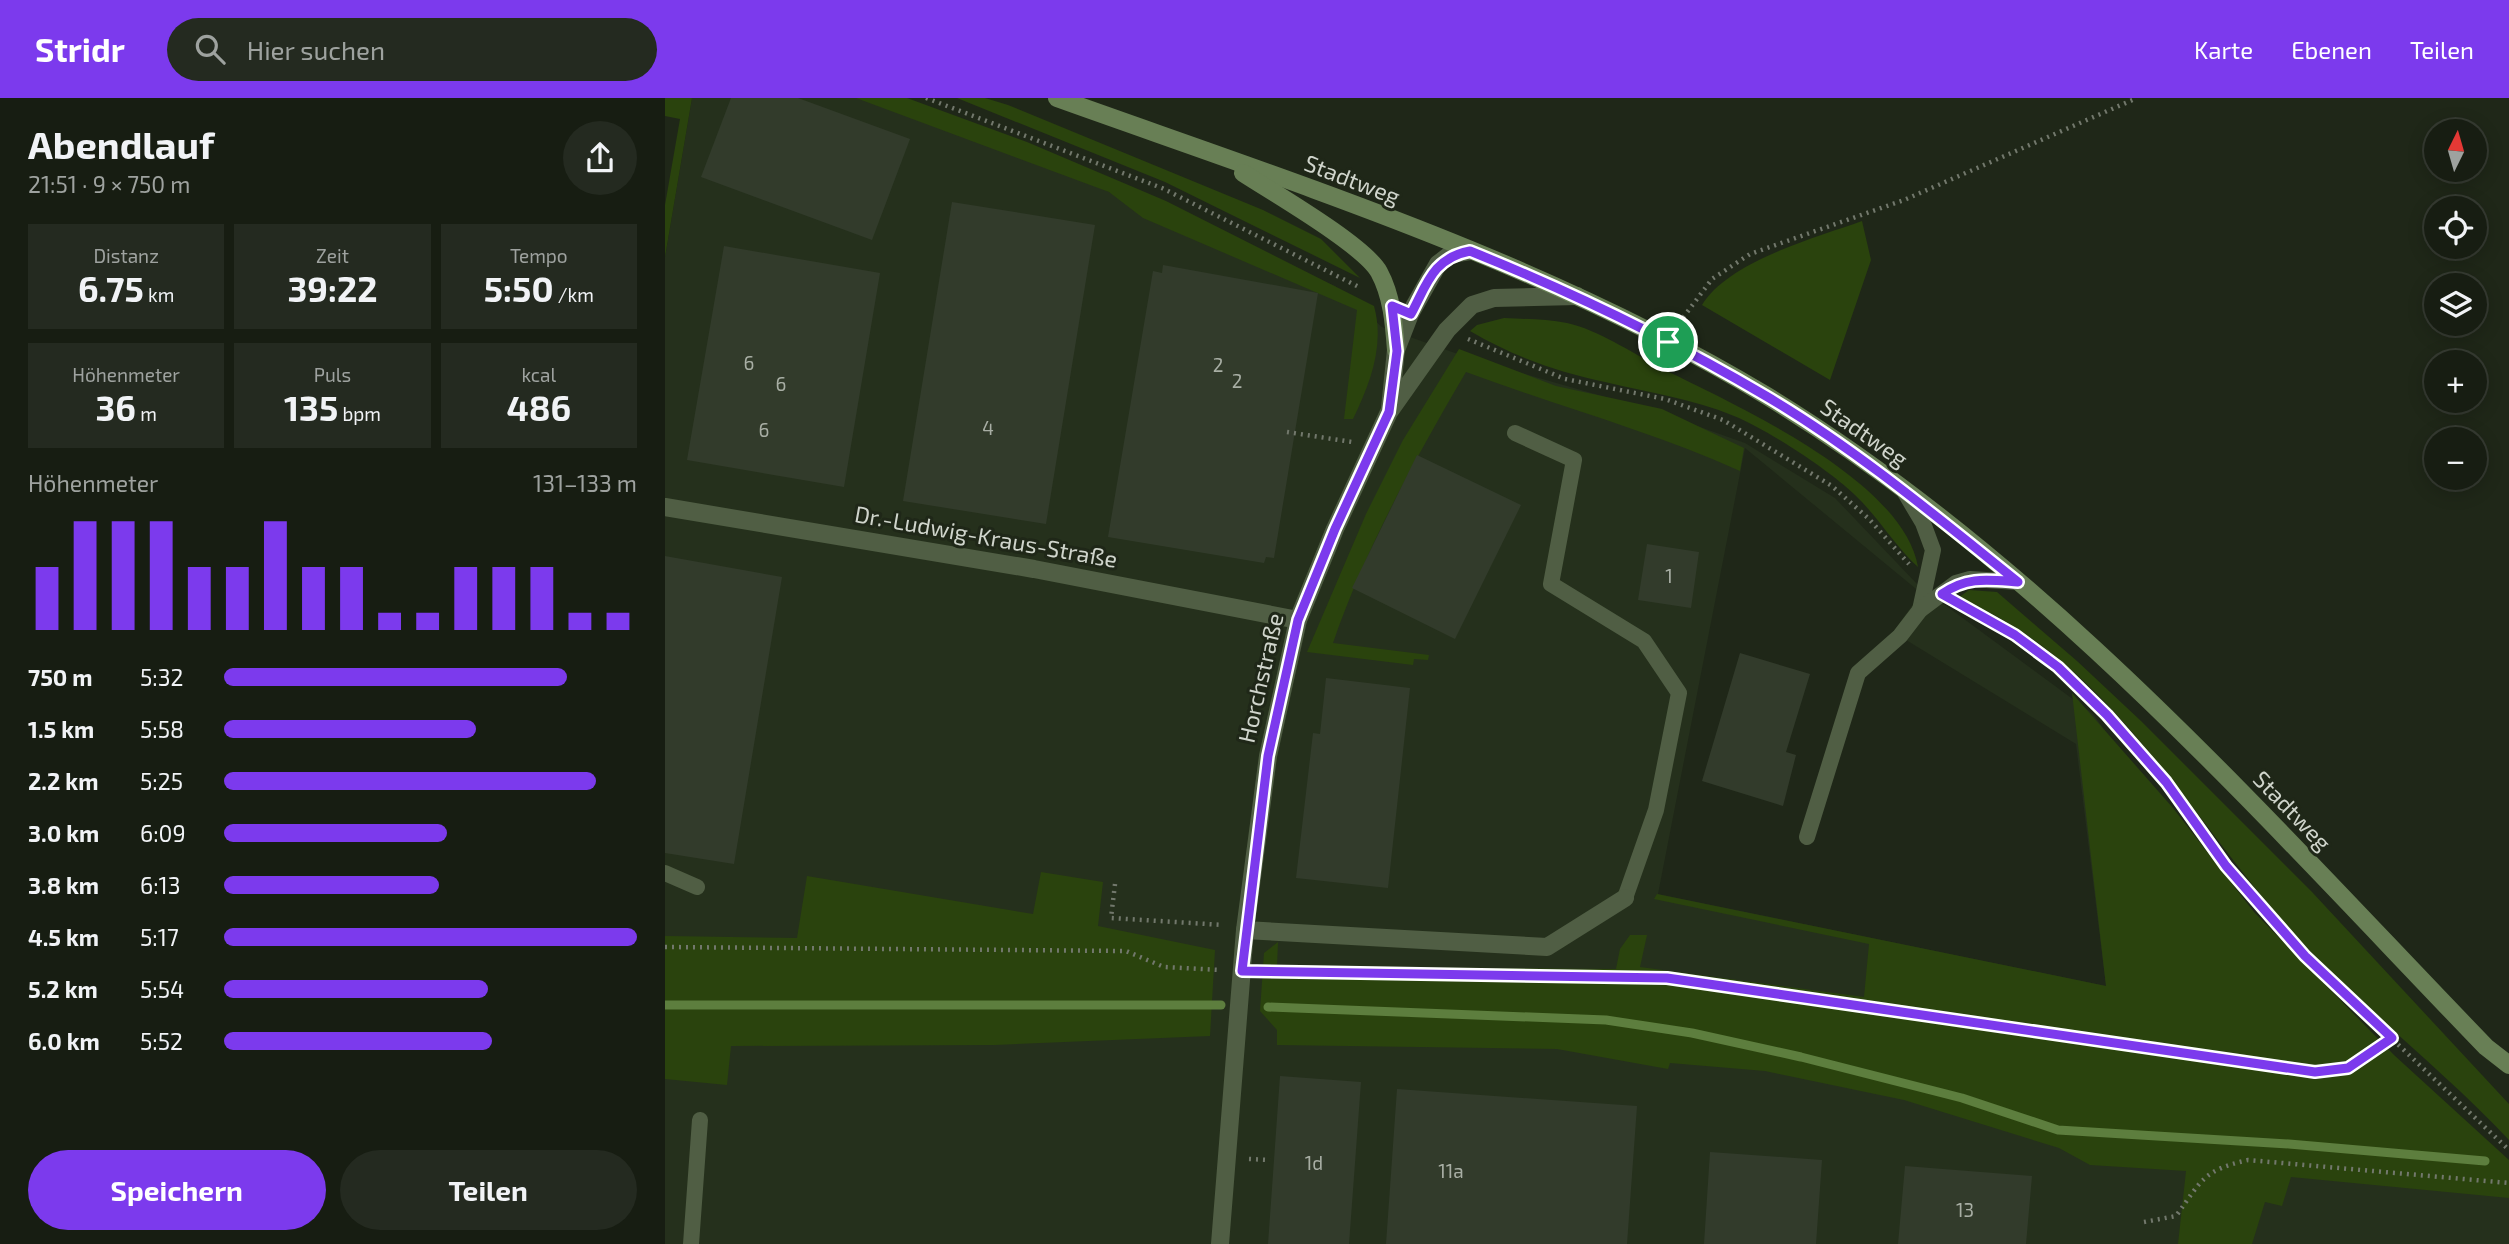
<!DOCTYPE html>
<html lang="de">
<head>
<meta charset="utf-8">
<style>
	:root { --surface:#171d12; --page:#242a20; --text:#f1f3f6; --muted:#9ea29f; --line:#363b32; --accent:#7c3aed }
	body { margin:0; font-family:"Exo 2",sans-serif; background:var(--page); color:var(--text); height:100vh; display:flex; flex-direction:column; font-size:26px; white-space:nowrap }
	* { box-sizing:border-box; margin:0 }
	p { font-size:23px; color:var(--muted) }
	.icon { flex:none; width:38px; height:38px; fill:none; stroke:currentColor; stroke-width:2; stroke-linecap:round; stroke-linejoin:round }
	.map { position:relative; flex:1; overflow:hidden }
	.panel { display:flex; flex-direction:column; background:var(--surface); width:665px }
	.panel>* { flex:none }
	.needle { width:46px; rotate:5deg }
	.buttons { position:absolute; left:1759px; top:21px; display:grid; gap:14px }
	.buttons a { display:grid; place-items:center; width:63px; height:63px; border-radius:50%; background:var(--surface); box-shadow:0 4px 18px #0003,0 0 0 2px var(--line); font-size:35px }
	.pin { position:absolute; display:grid; place-items:center; width:60px; height:60px; color:#fff; margin:-30px; border:4px solid #fff; border-radius:50%; box-shadow:0 2px 7px #0007 }
	.round { display:grid; place-items:center; flex:none; width:74px; height:74px; border-radius:37px; background:var(--page) }
	.overview { display:flex; align-items:center; justify-content:space-between; height:119px; padding:0 28px }
	h1 { font-size:38px; font-weight:700; line-height:52px }
	.figures { display:grid; grid-template-columns:repeat(3,1fr); gap:10px; height:119px; padding:7px 28px }
	.figures div { display:grid; align-content:center; border-radius:0px; background:var(--page); text-align:center }
	.figures b { font-size:35px; font-weight:700 }
	.figures small { font-size:19px; font-weight:400 }
	.figures p { font-size:19px }
	.chart { height:196px; padding:14px 28px }
	.chart p { display:flex; justify-content:space-between }
	.chart svg { width:100%; height:126px; margin-top:7px; stroke:var(--accent); stroke-width:6 }
	.primary-button { display:flex; gap:14px; margin-top:auto; padding:14px 28px }
	.primary-button a { flex:1; height:80px; border-radius:42px; background:var(--accent); color:#fff; font-size:28px; font-weight:700; line-height:80px; text-align:center }
	.primary-button a+a { background:var(--page); color:var(--text) }
	ul { padding:0 28px; list-style:none; font-size:23px }
	li { display:grid; grid-template-columns:112px 84px 1fr; align-items:center; height:52px }
	li i { height:18px; border-radius:9px; background:var(--accent) }
	header { display:flex; align-items:center; gap:42px; box-sizing:border-box; height:98px; padding:0 35px; background:var(--accent); color:#fff }
	header strong { font-size:33px }
	nav { display:flex; gap:38px; margin-inline-start:auto; font-size:24px }
	.search { width:490px; height:63px; background:var(--page); display:flex; align-items:center; gap:18px; box-sizing:border-box; padding:0 24px; border-radius:38px; color:var(--muted); font-size:26px }
	main { display:flex; flex:1; min-height:0 }
	.map>svg:first-child { display:block }
</style>
</head>
<body>
<header>
<strong>Stridr</strong>
<div class="search"><svg class="icon" aria-label="search" viewBox="0 0 24 24"><circle cx="10" cy="10" r="6"/><path d="M15 15l6 6"/></svg>Hier suchen</div>
<nav><a>Karte</a><a>Ebenen</a><a>Teilen</a></nav>
</header>
<main>
<section class="panel">
<div class="overview"><div><h1>Abendlauf</h1><p>21:51 · 9 × 750 m</p></div><a class="round"><svg class="icon" aria-label="share" viewBox="0 0 24 24"><path d="M12 15V3M7 8l5-5 5 5M5 13v7h14v-7"/></svg></a></div>
<div class="figures">
<div><p>Distanz</p><b>6.75<small> km</small></b></div>
<div><p>Zeit</p><b>39:22</b></div>
<div><p>Tempo</p><b>5:50<small> /km</small></b></div>
</div>
<div class="figures">
<div><p>Höhenmeter</p><b>36<small> m</small></b></div>
<div><p>Puls</p><b>135<small> bpm</small></b></div>
<div><p>kcal</p><b>486</b></div>
</div>
<div class="chart"><p><span>Höhenmeter</span>131–133 m</p>
<svg viewBox="0 0 160 44" preserveAspectRatio="none"><path d="M5 44V22M15 44V6M25 44V6M35 44V6M45 44V22M55 44V22M65 44V6M75 44V22M85 44V22M95 44V38M105 44V38M115 44V22M125 44V22M135 44V22M145 44V38M155 44V38"/></svg>
</div>
<ul>
<li><b>750 m</b>5:32<i style="width:83%"></i></li>
<li><b>1.5 km</b>5:58<i style="width:61%"></i></li>
<li><b>2.2 km</b>5:25<i style="width:90%"></i></li>
<li><b>3.0 km</b>6:09<i style="width:54%"></i></li>
<li><b>3.8 km</b>6:13<i style="width:52%"></i></li>
<li><b>4.5 km</b>5:17<i style="width:100%"></i></li>
<li><b>5.2 km</b>5:54<i style="width:64%"></i></li>
<li><b>6.0 km</b>5:52<i style="width:65%"></i></li>
</ul>
<div class="primary-button"><a>Speichern</a><a>Teilen</a></div>
</section>
<div class="map">
<svg width="1844" height="1146" viewBox="0 0 1844 1146">
	<rect width="100%" height="100%" fill="#1f2718"/>
	<path fill="#25301c" fill-rule="evenodd" d="M27 0H219L670 188 717 229 804 260 993 314 1080 345 1170 400 1253 487 1428 616 1580 826 1844 1079V1146H0V159ZM1080 350 1256 495 1228 534 1411 646 1441 888 993 796Z"/>
	<g fill="#2a430d">
		<path d="M0 0H27L0 159V107L15 21 0 18Z"/>
		<path d="M191 0H242L362 44 501 103 709 208C720 247 705 286 688 321H679L692 212 478 120 444 94Z"/>
		<path d="M292 0H320L343 7 598 112 656 141 695 180 500 84Z"/>
		<path d="M1197 123 1206 162 1165 282 1037 207C1064 163 1150 140 1197 123Z"/>
		<path d="M839 220C860 221 882 221 902 225 933 232 966 254 994 269 1068 306 1238 381 1253 469 1229 447 1213 419 1190 397 1163 371 1103 332 1069 318 1029 301 982 294 940 284 893 274 847 258 805 233L812 227Z"/>
		<path d="M794 251 891 288 997 311 1079 350 1075 373C986 333 892 308 801 274 750 361 701 449 668 545L764 557 763 562 749 561 748 567 642 554 701 416 738 342Z"/>
		<path d="M1304 492 1332 494 1412 563 1476 623 1647 794 1844 1006V1042C1773 966 1683 900 1616 821 1517 707 1440 560 1293 500Z"/>
		<path d="M1407 595 1508 710 1589 814 1729 957 1844 1062V1100L1626 1079 1617 1108 1600 1104 1587 1146H1513L1521 1073 1425 1067 1394 1050 1239 1002 1100 973 1005 965 1003 971 892 951 612 947V932L595 913 599 855 613 844 612 868 951 871 955 851 965 837H982L975 869 1199 899 1204 846 989 801 992 796 1441 888Z"/>
		<path d="M376 774 438 784 433 828 550 852 545 938 329 947 66 948 62 987 0 981V838L132 840 142 778 368 816Z"/>
	</g>
	<g fill="none" stroke-linecap="round" stroke-linejoin="round">
		<g stroke="#5d7e3e" stroke-width="9">
			<path d="M0 907H556"/>
			<path d="M603 909 941 922 1027 935 1136 959 1297 1000 1393 1032 1624 1046 1820 1063"/>
		</g>
	</g>
	<g fill="#323b2b">
		<path d="M66 0H133L245 41 207 142 36 79Z"/>
		<path d="M287 104 430 127 381 426 238 403Z"/>
		<path d="M59 148 215 175 179 389 22 362Z"/>
		<path d="M498 167 653 195 609 460 601 459 599 465 443 439 488 173 497 175Z"/>
		<path d="M752 357 856 407 790 541 687 490Z"/>
		<path d="M982 446 1034 454 1026 510 973 502Z"/>
		<path d="M0 458 117 479 69 766 0 755Z"/>
		<path d="M1075 555 1145 576 1121 654 1131 657 1118 708 1037 683Z"/>
		<path d="M661 580 745 590 723 790 631 780 648 635 655 636Z"/>
		<path d="M615 978 696 984 684 1146H603Z"/>
		<path d="M732 991 972 1008 962 1146H721Z"/>
		<path d="M1045 1054 1157 1062 1151 1146H1039Z"/>
		<path d="M1240 1068 1367 1078 1361 1146H1233Z"/>
	</g>
	<g fill="none" stroke-linecap="round" stroke-linejoin="round">
		<g stroke="#72786c" stroke-width="4.5" stroke-dasharray="2 5" stroke-linecap="butt">
			<path d="M261 0 497 90 694 189"/>
			<path d="M1014 225 1047 181 1085 156 1239 102 1472 0"/>
			<path d="M803 241 900 281 1000 301 1058 322 1167 388 1204 421 1244 466"/>
			<path d="M622 334 687 344"/>
			<path d="M1297 509 1350 537 1393 569 1442 617 1501 684 1561 768 1640 858 1844 1052"/>
			<path d="M450 786 446 820 558 827"/>
			<path d="M0 849 461 853 499 869 556 872"/>
			<path d="M599 873 1001 880 1650 974 1683 970 1727 940"/>
			<path d="M584 1061 605 1062"/>
			<path d="M1479 1124 1511 1118C1537 1082 1538 1072 1583 1062L1844 1085"/>
		</g>
		<g stroke="#505e44" stroke-width="16">
			<path d="M850 335 909 362 886 486 979 543 1014 595 991 712 960 800"/>
			<path d="M1239 393 1258 425 1268 452 1255 512"/>
			<path d="M1142 739 1193 575 1235 538 1255 512 1291 485 1305 481 1353 484"/>
			<path d="M0 775 32 789"/>
			<path d="M26 1146 35 1022"/>
		</g>
		<g stroke="#505e44" stroke-width="18">
			<path d="M725 310 731 252 745 216 773 166 786 156 805 153"/>
			<path d="M0 409 369 471 633 522"/>
			<path d="M580 832 882 849 960 800"/>
			<path d="M555 1146 580 832 603 658 633 522 670 431 724 314 782 232 807 207 829 200 912 198"/>
		</g>
		<g stroke="#687f55" stroke-width="18">
			<path d="M392 0C632 86 882 165 1102 298 1379 467 1598 718 1821 949L1844 967"/>
			<path d="M578 75C607 94 699 147 714 174 727 198 729 225 731 252"/>
		</g>
	</g>
	<g fill="none" stroke-linecap="round" stroke-linejoin="round">
		<defs>
			<path id="route" d="M805 153C907 194 1006 242 1101 298 1191 351 1272 419 1353 484 1324 482 1302 478 1277 496L1350 537 1393 569 1442 617 1501 684 1561 768 1640 858 1727 940 1683 970 1650 974 1002 880 577 873 603 658 633 522 670 431 724 314 732 253 727 208 746 216C762 186 768 160 805 153Z"/>
		</defs>
		<use href="#route" stroke="#fff" stroke-width="14"/>
		<use href="#route" stroke="#7c3aed" stroke-width="9"/>
	</g>
	<g text-anchor="middle" stroke-width="6" stroke-linejoin="round" paint-order="stroke">
		<g font-size="19" fill="#a8aea4">
			<text x="84" y="272">6</text>
			<text x="553" y="274">2</text>
			<text x="572" y="290">2</text>
			<text x="116" y="293">6</text>
			<text x="323" y="337">4</text>
			<text x="99" y="339">6</text>
			<text x="1004" y="485">1</text>
			<text x="649" y="1072">1d</text>
			<text x="786" y="1080">11a</text>
			<text x="1300" y="1119">13</text>
		</g>
		<g font-size="23" fill="#d0d5cc" stroke="#1f2718">
			<text transform="translate(687 82) rotate(21)" y="8">Stadtweg</text>
			<text transform="translate(1199 335) rotate(35)" y="8">Stadtweg</text>
			<text transform="translate(321 439) rotate(10)" y="8">Dr.-Ludwig-Kraus-Straße</text>
			<text transform="translate(596 580) rotate(-77)" y="8">Horchstraße</text>
			<text transform="translate(1627 713) rotate(46)" y="8">Stadtweg</text>
		</g>
	</g>
</svg>
<div class="buttons">
<a><svg class="needle" viewBox="-14 -14 28 28"><path d="M0-13l5 13h-10z" fill="#e53935"/><path d="M0 13l5-13h-10z" fill="#9ea29f"/></svg></a>
<a><svg class="icon" aria-label="locate" viewBox="0 0 24 24"><circle cx="12" cy="12" r="6"/><path d="M12 2v4M12 18v4M2 12h4M18 12h4"/></svg></a>
<a><svg class="icon" aria-label="layers" viewBox="0 0 24 24"><path d="M12 4l9 5-9 5-9-5zM3 14l9 5 9-5"/></svg></a>
<a>+</a>
<a>−</a>
</div>
<div class="pin" style="left:1003px;top:244px;background:#1e9e55"><svg class="icon" aria-label="arrive" viewBox="0 0 24 24"><path d="M6 21V4h12l-3 4 3 4H6"/></svg></div>
</div>
</main>
</body>
</html>
